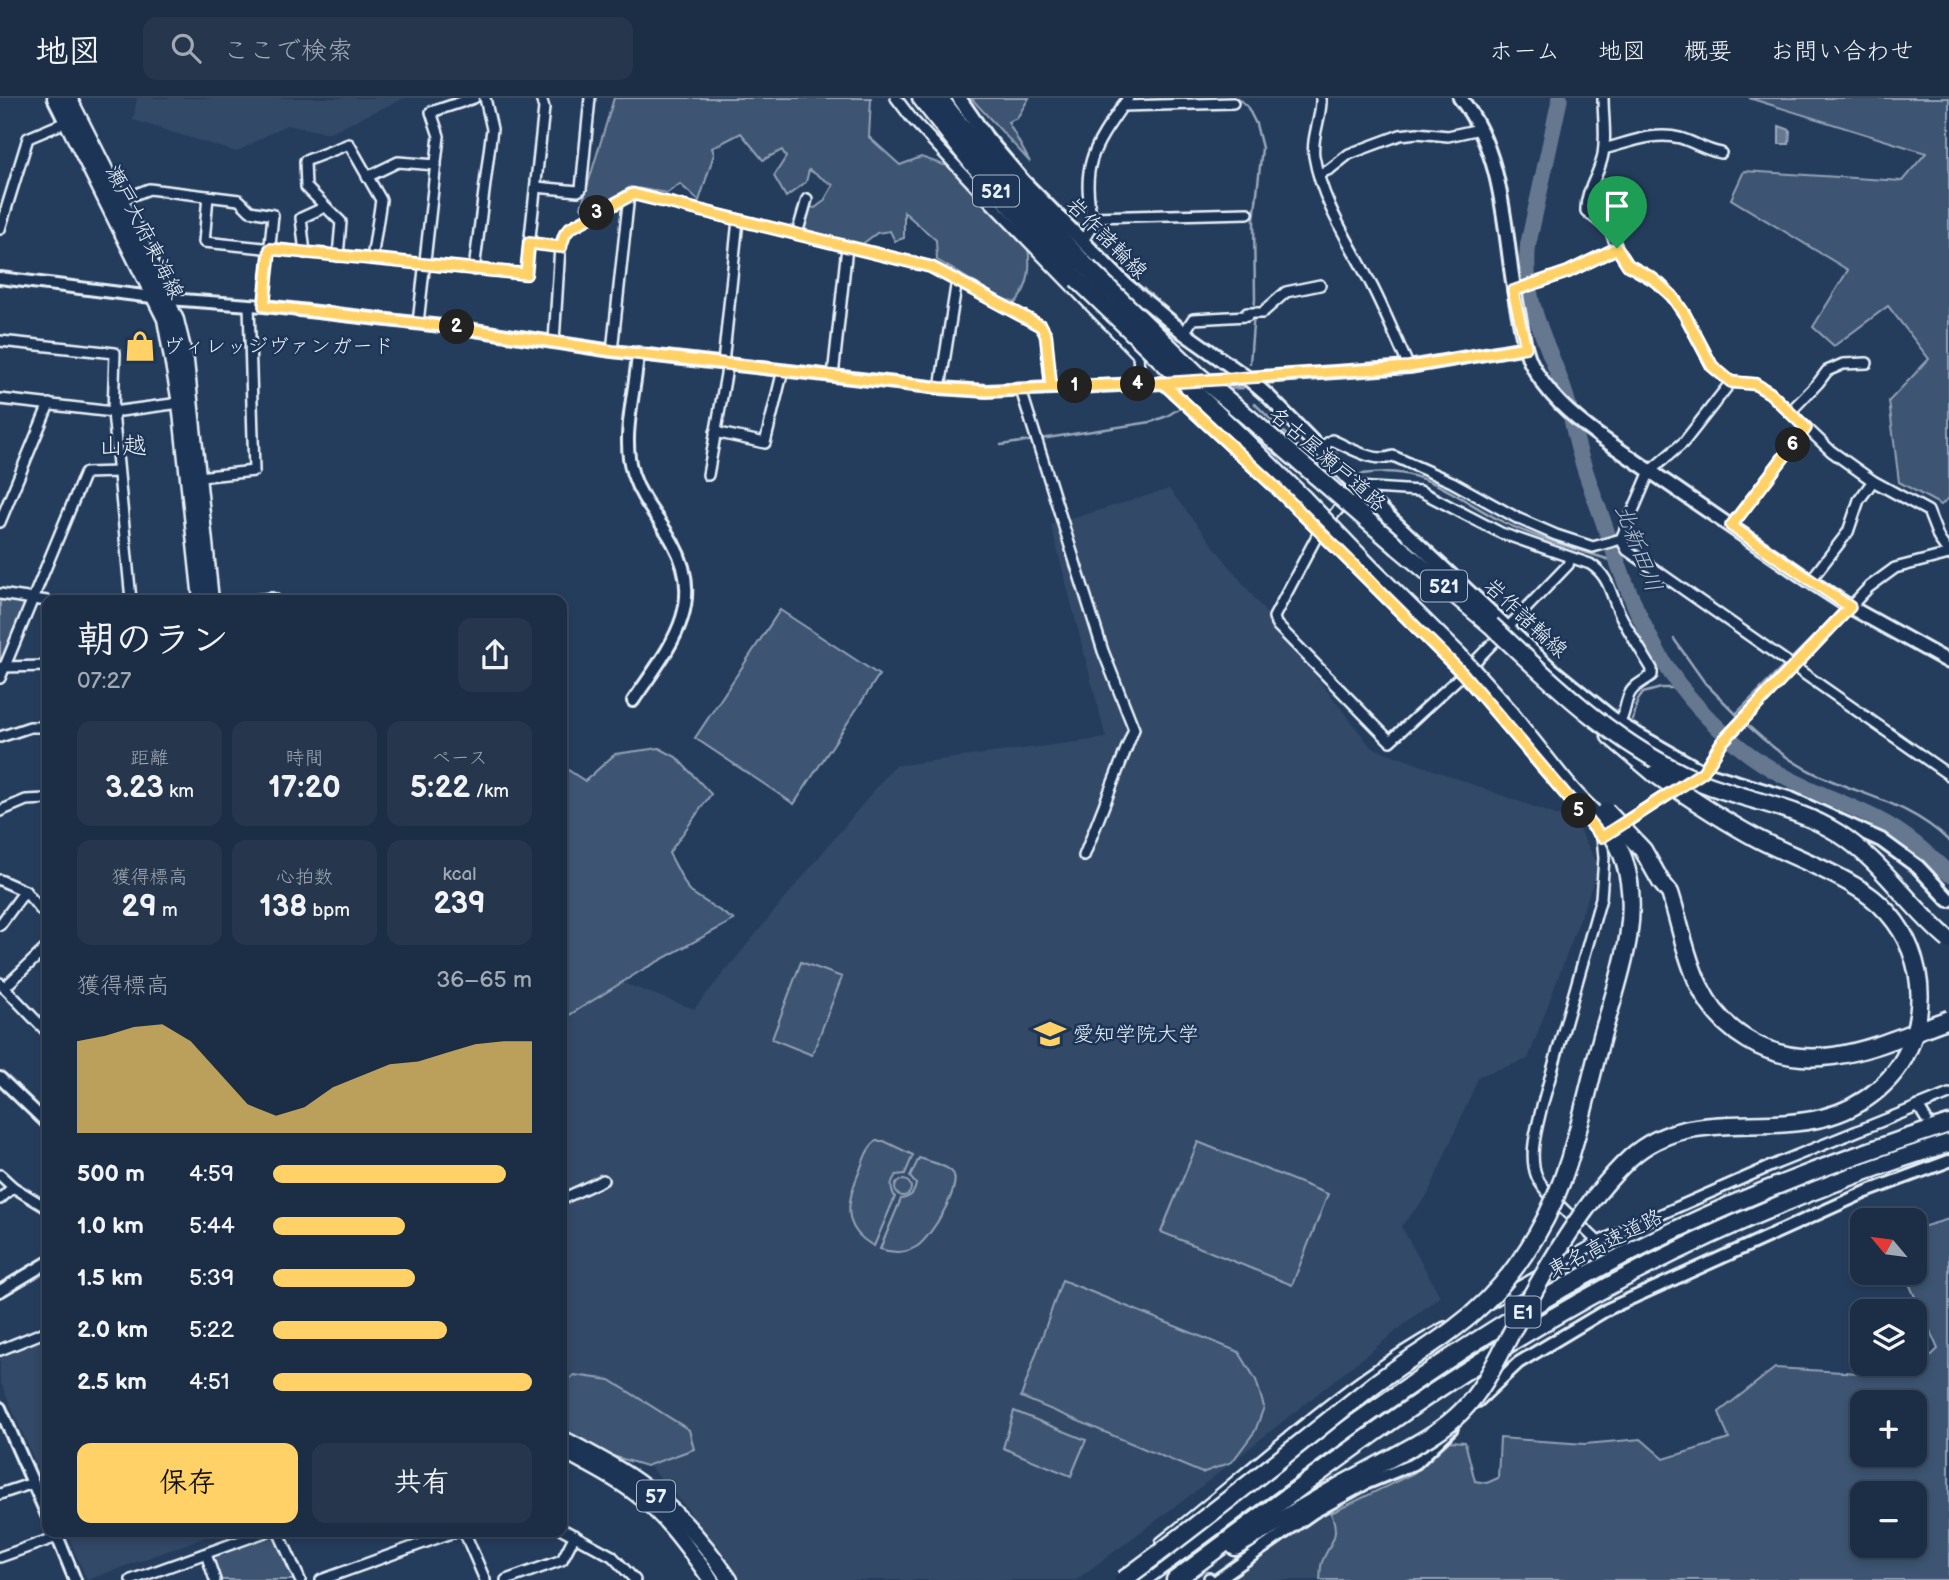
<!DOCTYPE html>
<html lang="ja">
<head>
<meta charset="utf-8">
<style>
	:root { --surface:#1c2e46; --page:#25364d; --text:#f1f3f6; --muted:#a0a8b3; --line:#3a4a5f; --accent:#ffd166 }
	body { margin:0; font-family:"Balsamiq Sans","Klee One",sans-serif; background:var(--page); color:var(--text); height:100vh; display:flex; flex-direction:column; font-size:26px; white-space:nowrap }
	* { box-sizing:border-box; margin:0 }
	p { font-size:23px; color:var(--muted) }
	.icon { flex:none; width:38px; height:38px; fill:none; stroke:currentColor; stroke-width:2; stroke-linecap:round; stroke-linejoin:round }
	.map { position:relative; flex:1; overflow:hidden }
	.sheet { position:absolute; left:42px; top:497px; width:525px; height:942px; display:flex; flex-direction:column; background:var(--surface); border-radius:14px; box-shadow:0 4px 10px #0003,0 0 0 2px var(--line) }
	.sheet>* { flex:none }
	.needle { width:46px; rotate:299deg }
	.buttons { position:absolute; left:1850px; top:1110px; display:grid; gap:14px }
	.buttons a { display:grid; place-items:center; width:77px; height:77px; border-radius:14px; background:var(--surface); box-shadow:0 4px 10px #0003,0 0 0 2px var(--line); font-size:35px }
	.pin { position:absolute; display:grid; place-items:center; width:60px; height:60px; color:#fff; margin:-72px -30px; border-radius:50% 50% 50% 0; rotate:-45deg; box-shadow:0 0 7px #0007 }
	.pin .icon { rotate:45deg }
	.km { position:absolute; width:35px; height:35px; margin:-18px; border-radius:50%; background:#222; color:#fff; font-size:19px; line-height:35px; text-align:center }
	.round { display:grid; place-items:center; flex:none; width:74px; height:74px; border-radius:14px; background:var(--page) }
	.overview { display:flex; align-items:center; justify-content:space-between; height:119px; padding:0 35px }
	h1 { font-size:38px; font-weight:700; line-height:52px }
	.stats { display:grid; grid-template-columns:repeat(3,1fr); gap:10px; height:119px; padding:7px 35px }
	.stats div { display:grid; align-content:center; border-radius:14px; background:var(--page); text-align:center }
	.stats b { font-size:30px; font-weight:700 }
	.stats small { font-size:19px; font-weight:400 }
	.stats p { font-size:19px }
	.chart { height:196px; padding:14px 35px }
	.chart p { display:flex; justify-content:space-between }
	.chart svg { width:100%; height:126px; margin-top:7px; fill:var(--accent); opacity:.7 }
	.button { display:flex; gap:14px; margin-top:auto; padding:14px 35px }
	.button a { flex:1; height:80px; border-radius:14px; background:var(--accent); color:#111; font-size:28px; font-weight:700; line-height:80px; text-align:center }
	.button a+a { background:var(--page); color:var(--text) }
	ul { padding:0 35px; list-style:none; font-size:23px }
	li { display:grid; grid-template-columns:112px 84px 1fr; align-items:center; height:52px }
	li i { height:18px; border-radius:9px; background:var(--accent) }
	header { display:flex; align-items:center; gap:42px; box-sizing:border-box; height:98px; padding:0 35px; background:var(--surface); border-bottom:2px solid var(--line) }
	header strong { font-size:33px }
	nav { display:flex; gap:38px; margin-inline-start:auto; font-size:24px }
	.search { width:490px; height:63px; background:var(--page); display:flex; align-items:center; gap:18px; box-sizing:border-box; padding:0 24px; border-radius:14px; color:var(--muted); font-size:26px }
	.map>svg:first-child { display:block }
</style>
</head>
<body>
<header>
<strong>地図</strong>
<div class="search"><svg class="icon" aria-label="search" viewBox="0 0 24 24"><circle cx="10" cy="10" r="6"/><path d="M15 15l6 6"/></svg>ここで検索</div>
<nav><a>ホーム</a><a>地図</a><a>概要</a><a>お問い合わせ</a></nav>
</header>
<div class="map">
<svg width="1949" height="1482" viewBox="0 0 1949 1482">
	<rect width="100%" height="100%" fill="#253d5d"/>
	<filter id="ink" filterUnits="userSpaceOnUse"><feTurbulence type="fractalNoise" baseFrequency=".0143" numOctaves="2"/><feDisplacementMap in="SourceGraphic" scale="14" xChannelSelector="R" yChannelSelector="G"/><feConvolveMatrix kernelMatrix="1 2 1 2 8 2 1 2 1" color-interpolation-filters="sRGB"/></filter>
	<g filter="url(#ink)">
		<g fill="#334a68">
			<path d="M137 0H405L328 35 286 27 236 54 133 22Z"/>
			<path d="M1169 391 1371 649 1575 724 1599 769 1528 961 1479 978 1427 1098 1401 1128 1440 1198 1192 1396 1076 1482H737L687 1410 562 1272V851L623 885 694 911 894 668 1106 640 1051 427Z"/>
			<path d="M47 1239V1391L0 1283V1259Z"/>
			<path d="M1325 1417 1384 1422 1431 1482H1228L1291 1437Z"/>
			<path d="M66 1433H222L87 1482Z"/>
		</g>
		<g fill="#3e5472" stroke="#93a2b5" stroke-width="2" fill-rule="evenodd">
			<path d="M614 0H871L869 39 900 67 921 59 950 69 1028 150C1031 169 1029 190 1015 205L1001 200 937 162 936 142 904 114V140L895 143 890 133 877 135 861 147 803 131 796 119 801 107 815 110 824 103 833 87 809 72 806 84 786 99 774 78 786 59 782 52 763 62 741 35 712 50 714 56 699 103 680 86 667 95 630 89 587 117 581 109Z"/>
			<path d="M971 0H1029L1017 20 1008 24 1030 64Z"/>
			<path d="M1749 0H1949V400L1941 407 1899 384 1889 303 1929 261 1888 208 1834 248 1813 229 1848 172 1731 101 1744 73 1902 83 1926 55Z"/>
			<path d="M0 501 25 504 26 509 3 563 0 564Z"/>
			<path d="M780 512 879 577 794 706 695 640Z"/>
			<path d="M659 650 676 659 711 696 669 755 689 793 734 822 642 872 566 919 562 912V668L585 683 615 656Z"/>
			<path d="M801 864 842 879 812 957 772 941Z"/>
			<path d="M876 1043H884L913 1057 905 1076 896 1077C890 1085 890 1090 895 1099L874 1148C840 1130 847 1102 860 1072 864 1061 867 1050 876 1043Z"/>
			<path d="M1198 1044 1328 1096 1292 1187 1161 1134Z"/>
			<path d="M919 1060C928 1063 947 1067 953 1075 962 1089 930 1141 916 1149 904 1156 892 1155 880 1151L901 1101C911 1099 914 1096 916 1086L910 1079Z"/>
			<circle cx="903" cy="1090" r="8"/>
			<path d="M1949 1121V1482H1320C1321 1476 1320 1470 1322 1464 1330 1443 1341 1440 1331 1415L1414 1375 1450 1343 1465 1344 1475 1383 1487 1385 1498 1380 1500 1340 1585 1346 1641 1341 1664 1361 1729 1341 1719 1314 1775 1270 1910 1278 1938 1251 1904 1174H1914L1915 1131ZM1862 1304H1914V1356H1862ZM1862 1395H1914V1447H1862Z"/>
			<path d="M1062 1182 1239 1254 1256 1282 1264 1309 1255 1333 1232 1364 1202 1375 1021 1299Z"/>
			<path d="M574 1277 610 1282 689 1332 694 1351 646 1368 606 1356 562 1333V1287Z"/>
			<path d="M1014 1313 1086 1342 1071 1378 1003 1350Z"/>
			<path d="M272 1434 275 1436 296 1479 295 1482H220L211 1457Z"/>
		</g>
		<path fill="#657890" stroke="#99a8ba" stroke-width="2" d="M1779 28 1790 32 1789 46H1779Z"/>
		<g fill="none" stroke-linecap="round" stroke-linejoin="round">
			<g stroke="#99a8ba" stroke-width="2.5">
				<path d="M1238 0 1247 8 1256 26 1262 50 1254 122 1255 201 1250 265"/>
				<path d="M1224 291 1243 290"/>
				<path d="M1255 306 1307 357 1334 374"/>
				<path d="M1001 347 1151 324 1167 318 1193 302"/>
				<path d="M1361 376C1374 375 1387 373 1399 375 1438 380 1470 408 1505 425 1541 442 1579 452 1617 464"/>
				<path d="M1674 541 1705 585 1736 616"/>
				<path d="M1790 562 1839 513"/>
				<path d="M1785 567 1736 616C1759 639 1785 661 1814 675 1862 698 1909 704 1949 743"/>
				<path d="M1633 622 1638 602 1643 595 1661 590H1683"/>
			</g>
			<path stroke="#657890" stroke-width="16" d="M1560 0 1528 147C1522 212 1551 247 1568 305 1571 317 1573 329 1576 341 1582 367 1592 392 1601 417 1618 467 1636 518 1663 563 1682 595 1713 627 1741 650 1785 685 1829 697 1877 721 1905 735 1927 755 1949 776"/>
			<g stroke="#425874" stroke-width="9" stroke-dasharray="9 4.5" stroke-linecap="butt">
				<path d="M1930 1029 1949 1065"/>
				<path d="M1185 1448 1209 1480"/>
			</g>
			<defs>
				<g id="minor">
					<path d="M896 0 912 21 983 97 1138 257 1140 286"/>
					<path d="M1321 0C1322 19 1311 39 1314 58 1322 106 1352 148 1373 190 1386 216 1397 243 1409 269"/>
					<path d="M1603 0C1603 20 1607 42 1602 61 1598 78 1585 95 1586 113L1610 132 1617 150 1628 167 1660 186 1672 198 1685 217 1712 268 1731 284 1755 286 1770 295 1831 353 1873 383 1928 413 1939 441 1949 455"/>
					<path d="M1122 8 1233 5"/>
					<path d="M1604 51C1628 45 1654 33 1680 40 1694 44 1705 52 1721 55"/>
					<path d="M1319 76 1330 71 1349 56 1400 37 1417 35 1448 38 1480 31"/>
					<path d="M367 79 398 64 436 67"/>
					<path d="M536 89 578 93 581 91 590 0"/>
					<path d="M208 98 204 144 526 176 544 10 541 0"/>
					<path d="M121 102 149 91 239 102 250 113 273 117 264 208"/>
					<path d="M1091 119 1248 115"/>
					<path d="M0 131 28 40 66 24"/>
					<path d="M797 136 807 101"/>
					<path d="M1082 144 1093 127C1080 65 1093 50 1128 0"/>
					<path d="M529 145 561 149"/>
					<path d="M305 155 301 120 325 109"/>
					<path d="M338 158 341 124 306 89 305 63 349 46 381 102 372 161"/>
					<path d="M474 172 492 31 485 0"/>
					<path d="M1513 193 1568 174 1617 150"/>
					<path d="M418 225 439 38 431 14 474 0"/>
					<path d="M1184 235 1193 221 1247 218V215H1262L1286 194 1320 187"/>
					<path d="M0 243 115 255 113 314 131 502"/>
					<path d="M554 244 560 148 565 136 570 130 633 96 931 169 1041 228 1046 237 1051 289"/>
					<path d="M612 253 629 97"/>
					<path d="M723 265 738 122"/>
					<path d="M833 278 847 149"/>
					<path d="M1163 285 1275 389 1463 576 1602 739 1604 760 1601 800 1542 1008C1537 1030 1528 1057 1537 1079 1545 1098 1583 1128 1598 1144"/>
					<path d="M940 290 957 182"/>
					<path d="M1021 292 1103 553 1134 631 1084 758"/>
					<path d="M0 301 113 314 180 305"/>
					<path d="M1790 314 1818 285 1827 273 1843 266 1867 265"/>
					<path d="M715 334 765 345 783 272"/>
					<path d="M1320 350 1332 342C1349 349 1375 366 1393 358L1452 384 1519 421 1556 437 1593 449 1621 441 1650 373 1684 344 1731 284"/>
					<path d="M708 377 728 265"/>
					<path d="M198 379 254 373 249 207"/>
					<path d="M0 424 49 306"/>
					<path d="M1731 428 1806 330"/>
					<path d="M1621 441 1627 452 1949 677"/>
					<path d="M1570 460 1568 467 1463 576 1390 643 1276 526 1274 519 1319 434 1357 389 1420 393 1501 435 1590 466C1611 479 1610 498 1621 518 1630 536 1642 554 1652 571V577C1645 583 1633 587 1629 597 1625 606 1625 616 1619 626"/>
					<path d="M1810 483 1848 434 1859 402 1873 383"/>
					<path d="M0 496 47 503"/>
					<path d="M255 502 272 500 276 502"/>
					<path d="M2 569 47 568"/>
					<path d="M0 580 85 375 118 374"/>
					<path d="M0 639 30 629H47"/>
					<path d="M0 713 26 702 47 701"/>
					<path d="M1618 729 1703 674 1722 644 1869 489 1895 470 1949 456"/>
					<path d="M0 782 25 793 47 819"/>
					<path d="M0 827 25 793"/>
					<path d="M0 885 47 934"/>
					<path d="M4 890 47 849"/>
					<path d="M1918 1008 1926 1021"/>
					<path d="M0 1077 13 1089 47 1110"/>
					<path d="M0 1101 13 1089"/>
					<path d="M562 1101 603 1082"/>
					<path d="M1492 1204 1598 1144 1778 1065 1949 996"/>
					<path d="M0 1252 47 1233"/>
					<path d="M0 1396 33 1385"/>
					<path d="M562 1431 612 1458 635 1482"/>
					<path d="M278 1433 300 1482"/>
					<path d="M464 1433 485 1482"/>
					<path d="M1161 1444C1254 1371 1341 1286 1445 1229"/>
					<path d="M206 1456 215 1482"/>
					<path d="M0 1459 57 1439"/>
					<path d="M1209 1480 1211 1482"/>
					<path d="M131 1482 268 1433"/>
					<path d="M321 1482 457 1433"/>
					<path d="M506 1482 562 1462 575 1437"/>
				</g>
				<g id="tertiary">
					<path d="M0 180 168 201 264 208 468 231 612 253 940 290 986 293 1186 284"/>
					<path d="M1202 283 1409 269 1526 249"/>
					<path d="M633 603C667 552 708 508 673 445 660 421 642 404 633 377 620 339 636 294 638 255"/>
					<path d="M0 980 47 1025"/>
					<path d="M0 1193 47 1165"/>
					<path d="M1478 1303 1518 1265 1608 1211 1866 1094 1949 1063"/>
					<path d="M0 1310 47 1417"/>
					<path d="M55 1433 75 1482"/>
					<path d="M1217 1482 1314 1414 1365 1386 1416 1365 1452 1330"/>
				</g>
				<g id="secondary">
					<path d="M959 0 986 39 1023 83 1124 185 1184 235 1246 279 1268 298 1357 389 1550 570 1619 626 1703 674 1791 701 1881 742 1918 769 1949 802"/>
					<path d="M1460 0C1509 61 1503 146 1519 218 1522 233 1524 251 1531 265 1546 296 1572 318 1599 338L1810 483 1850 509 1949 564"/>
				</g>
				<g id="primary">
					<path d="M55 0 165 221 180 305 201 502"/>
					<path d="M69 0 138 137 176 222 186 263 211 502"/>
					<path d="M562 1340C590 1355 620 1370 646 1390 678 1414 707 1448 730 1482"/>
					<path d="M562 1352C585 1365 611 1377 632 1393 665 1416 688 1450 711 1482"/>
				</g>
				<g id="motorway">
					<path d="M921 0 973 66 1077 181"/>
					<path d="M939 0 984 57 1088 170"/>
					<path d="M1249 320 1316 378"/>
					<path d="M1239 337 1304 401"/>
					<path d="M1398 449 1491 527"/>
					<path d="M1374 474 1459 558"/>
					<path d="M1610 638 1655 676"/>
					<path d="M1235 1449 1345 1385 1406 1352"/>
					<path d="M1141 1482C1272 1387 1401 1286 1541 1203 1668 1127 1808 1071 1949 1026"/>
					<path d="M1175 1482C1280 1405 1383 1324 1494 1255 1635 1166 1790 1095 1949 1045"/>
				</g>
			</defs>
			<use href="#minor" stroke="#e8f1f8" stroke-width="14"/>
			<use href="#tertiary" stroke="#e8f1f8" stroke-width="16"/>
			<use href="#secondary" stroke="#e8f1f8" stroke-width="18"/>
			<use href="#primary" stroke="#e8f1f8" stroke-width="19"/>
			<use href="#motorway" stroke="#e8f1f8" stroke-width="21"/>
			<use href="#minor" stroke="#1d3557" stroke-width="9"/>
			<use href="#tertiary" stroke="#1d3557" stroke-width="10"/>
			<use href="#secondary" stroke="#1d3557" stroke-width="12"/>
			<use href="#primary" stroke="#1d3557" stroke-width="14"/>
			<use href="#motorway" stroke="#1d3557" stroke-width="16"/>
			<defs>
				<g id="motorway-bridge">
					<path d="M1088 170 1198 277 1249 320"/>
					<path d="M1077 181 1239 337"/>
					<path d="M1316 378 1398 449"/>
					<path d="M1304 401 1374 474"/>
					<path d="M1491 527C1556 589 1619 650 1703 685 1748 703 1797 709 1838 735 1882 763 1909 809 1949 842"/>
					<path d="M1459 558 1512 617"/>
					<path d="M1606 713 1643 752 1661 784 1670 795C1680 825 1685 858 1699 887 1710 911 1726 929 1748 942 1814 982 1884 944 1949 921"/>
					<path d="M1406 1352C1426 1341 1445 1330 1461 1314 1486 1289 1500 1255 1517 1224 1547 1169 1584 1103 1630 1060 1685 1010 1757 1036 1822 1020 1863 1010 1900 981 1913 939 1932 879 1908 818 1853 787 1823 769 1789 757 1758 741 1722 722 1688 699 1655 676"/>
					<path d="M1123 1482C1208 1420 1290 1353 1372 1288 1399 1267 1429 1250 1456 1229 1489 1205 1516 1172 1537 1136 1572 1077 1584 1004 1602 938 1618 882 1643 820 1624 762 1612 726 1592 717 1570 691 1548 665 1528 638 1506 611"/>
				</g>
			</defs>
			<use href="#motorway-bridge" stroke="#e8f1f8" stroke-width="21" stroke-linecap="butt"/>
			<use href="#motorway-bridge" stroke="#1d3557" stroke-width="16"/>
		</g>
	</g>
	<g fill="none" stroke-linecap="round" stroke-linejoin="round" filter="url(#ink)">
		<defs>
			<path id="route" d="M1617 150 1568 174 1513 193 1526 249 1409 269 1163 285 986 293 940 290 612 253 468 231 264 208 270 151 526 176 529 145 561 149 565 136 570 130 633 96 931 169 1041 228 1046 237 1051 289 1163 285 1275 389 1463 576 1602 739 1703 674 1722 644 1850 509 1731 428 1806 330 1770 295 1755 286 1731 284 1712 268 1685 217 1672 198 1652 180 1628 167 1617 150"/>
		</defs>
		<use href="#route" stroke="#fff" stroke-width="14"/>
		<use href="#route" stroke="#ffd166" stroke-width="9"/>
	</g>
	<defs>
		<symbol id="shop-bare" viewBox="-9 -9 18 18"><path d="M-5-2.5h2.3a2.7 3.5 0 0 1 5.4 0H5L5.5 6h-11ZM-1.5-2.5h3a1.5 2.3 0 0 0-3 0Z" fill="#ffd166" stroke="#1d3557" stroke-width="2.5" paint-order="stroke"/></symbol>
		<symbol id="university-bare" viewBox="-9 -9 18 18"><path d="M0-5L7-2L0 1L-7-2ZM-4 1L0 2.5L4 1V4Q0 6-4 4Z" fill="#ffd166" stroke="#1d3557" stroke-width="2.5" paint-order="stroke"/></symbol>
	</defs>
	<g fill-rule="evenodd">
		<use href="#shop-bare" x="118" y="226" width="44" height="44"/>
		<use href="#university-bare" x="1028" y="914" width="44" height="44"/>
	</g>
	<g text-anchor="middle" stroke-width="5" stroke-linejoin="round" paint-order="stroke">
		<g fill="#1d3557" stroke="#abb9c8" stroke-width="2">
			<rect x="973" y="77.5" width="46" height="31" rx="5"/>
			<rect x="1421" y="472.5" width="46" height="31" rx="5"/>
			<rect x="1505.5" y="1198.5" width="35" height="31" rx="5"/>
			<rect x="637" y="1382.5" width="38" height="31" rx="5"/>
		</g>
		<g font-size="19" font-weight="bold" fill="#e8f1f8">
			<text x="996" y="100">521</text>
			<text x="1444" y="495">521</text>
			<text x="1523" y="1221">E1</text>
			<text x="656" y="1405">57</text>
		</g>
		<g font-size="21" fill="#e8f1f8" stroke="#1d3557">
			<text transform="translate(145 134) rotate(63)" y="7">瀬戸大府東海線</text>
			<text transform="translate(1107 140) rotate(45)" y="7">岩作諸輪線</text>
			<text transform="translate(1328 361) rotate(41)" y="7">名古屋瀬戸道路</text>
			<text transform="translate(1526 520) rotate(43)" y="7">岩作諸輪線</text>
			<text transform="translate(1605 1145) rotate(-27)" y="7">東名高速道路</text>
		</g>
		<g font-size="21" fill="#e8f1f8" stroke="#1d3557" text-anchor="start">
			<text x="163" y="255">ヴィレッジヴァンガード</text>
			<text x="1073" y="943">愛知学院大学</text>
		</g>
		<g font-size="23" font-style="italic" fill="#b4c1ce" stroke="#1d3557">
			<text transform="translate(1639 450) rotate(69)" y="8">北新田川</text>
		</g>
		<g font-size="24" fill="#e8f1f8" stroke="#1d3557">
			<text x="123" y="355">山越</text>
		</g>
	</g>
</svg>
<div class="buttons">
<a><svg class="needle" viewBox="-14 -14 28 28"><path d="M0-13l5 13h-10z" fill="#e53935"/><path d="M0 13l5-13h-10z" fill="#a0a8b3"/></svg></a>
<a><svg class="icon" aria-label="layers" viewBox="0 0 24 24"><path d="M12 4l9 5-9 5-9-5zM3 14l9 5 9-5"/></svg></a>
<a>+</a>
<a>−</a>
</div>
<div class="pin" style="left:1617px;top:150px;background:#1e9e55"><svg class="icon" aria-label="arrive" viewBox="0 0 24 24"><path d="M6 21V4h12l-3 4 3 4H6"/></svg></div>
<b class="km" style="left:1075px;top:288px">1</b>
<b class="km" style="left:457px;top:229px">2</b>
<b class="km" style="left:597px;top:115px">3</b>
<b class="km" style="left:1138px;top:286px">4</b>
<b class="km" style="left:1579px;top:713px">5</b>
<b class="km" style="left:1793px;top:347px">6</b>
<section class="sheet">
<div class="overview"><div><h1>朝のラン</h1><p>07:27</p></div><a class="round"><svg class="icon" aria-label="share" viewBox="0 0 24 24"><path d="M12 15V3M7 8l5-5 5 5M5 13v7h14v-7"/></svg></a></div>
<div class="stats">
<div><p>距離</p><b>3.23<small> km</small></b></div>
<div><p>時間</p><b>17:20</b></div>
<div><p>ペース</p><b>5:22<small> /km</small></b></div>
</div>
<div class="stats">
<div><p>獲得標高</p><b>29<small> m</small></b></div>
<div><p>心拍数</p><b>138<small> bpm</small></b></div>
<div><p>kcal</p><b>239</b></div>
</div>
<div class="chart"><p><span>獲得標高</span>36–65 m</p>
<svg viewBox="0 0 160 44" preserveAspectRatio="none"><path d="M0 44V12L10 10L20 7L30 6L40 12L50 23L60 34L70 38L80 35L90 28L100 24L110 20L120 19L130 16L140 13L150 12L160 12V44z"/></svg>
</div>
<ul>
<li><b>500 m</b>4:59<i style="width:90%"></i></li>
<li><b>1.0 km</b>5:44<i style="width:51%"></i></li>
<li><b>1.5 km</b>5:39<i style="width:55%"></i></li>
<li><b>2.0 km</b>5:22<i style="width:67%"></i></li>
<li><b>2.5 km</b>4:51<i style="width:100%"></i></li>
</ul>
<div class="button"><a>保存</a><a>共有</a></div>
</section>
</div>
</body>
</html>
